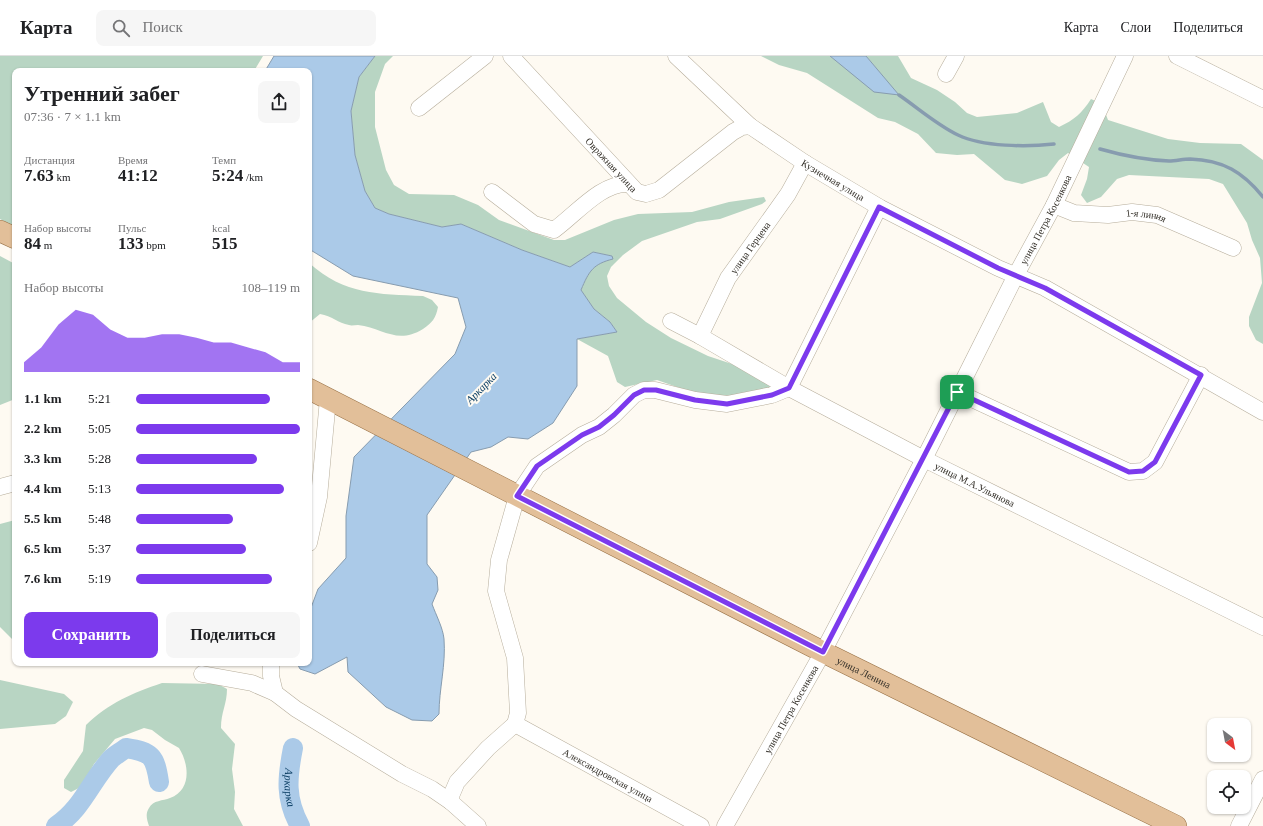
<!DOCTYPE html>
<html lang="ru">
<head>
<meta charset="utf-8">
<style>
	:root { --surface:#fff; --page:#f6f6f6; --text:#202124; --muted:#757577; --line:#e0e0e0; --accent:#7c3aed }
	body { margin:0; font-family:Georgia,serif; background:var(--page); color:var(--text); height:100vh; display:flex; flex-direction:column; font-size:15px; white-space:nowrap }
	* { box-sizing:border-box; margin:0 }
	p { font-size:13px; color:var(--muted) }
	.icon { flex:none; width:22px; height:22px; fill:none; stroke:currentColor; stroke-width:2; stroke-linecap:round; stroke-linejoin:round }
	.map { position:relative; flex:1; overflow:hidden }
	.side { position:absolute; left:12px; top:12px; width:300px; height:598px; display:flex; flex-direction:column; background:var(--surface); border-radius:8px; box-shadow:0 1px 3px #0004 }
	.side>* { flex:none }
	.needle { width:26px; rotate:148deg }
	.tools { position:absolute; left:1207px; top:662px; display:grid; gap:8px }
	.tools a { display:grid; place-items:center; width:44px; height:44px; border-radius:8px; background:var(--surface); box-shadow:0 1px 3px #0004; font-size:20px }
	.pin { position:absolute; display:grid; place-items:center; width:34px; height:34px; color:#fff; margin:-17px; border-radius:8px; box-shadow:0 2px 6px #0006 }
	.round { display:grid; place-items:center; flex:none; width:42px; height:42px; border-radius:8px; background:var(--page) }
	.headline { display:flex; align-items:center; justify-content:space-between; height:68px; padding:0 12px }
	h1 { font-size:22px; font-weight:700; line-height:30px }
	.stats { display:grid; grid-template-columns:repeat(3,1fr); gap:6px; height:68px; padding:4px 12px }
	.stats div { display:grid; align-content:center }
	.stats b { font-size:17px; font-weight:700 }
	.stats small { font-size:11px; font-weight:400 }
	.stats p { font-size:11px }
	.chart { height:112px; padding:8px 12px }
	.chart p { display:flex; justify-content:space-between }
	.chart svg { width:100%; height:72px; margin-top:4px; fill:var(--accent); opacity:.7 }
	.primary-button { display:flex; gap:8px; margin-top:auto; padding:8px 12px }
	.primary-button a { flex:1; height:46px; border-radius:8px; background:var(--accent); color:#fff; font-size:16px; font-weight:700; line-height:46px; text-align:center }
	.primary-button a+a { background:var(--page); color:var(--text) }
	ul { padding:0 12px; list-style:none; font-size:13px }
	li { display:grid; grid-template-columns:64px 48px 1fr; align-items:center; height:30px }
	li i { height:10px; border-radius:5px; background:var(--accent) }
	header { display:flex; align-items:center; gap:24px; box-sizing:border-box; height:56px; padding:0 20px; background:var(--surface); border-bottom:1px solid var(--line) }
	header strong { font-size:19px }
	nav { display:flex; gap:22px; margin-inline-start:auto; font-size:14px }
	.search { width:280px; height:36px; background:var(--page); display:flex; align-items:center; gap:10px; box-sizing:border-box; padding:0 14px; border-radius:8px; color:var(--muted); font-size:15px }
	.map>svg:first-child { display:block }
</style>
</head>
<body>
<header>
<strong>Карта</strong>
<div class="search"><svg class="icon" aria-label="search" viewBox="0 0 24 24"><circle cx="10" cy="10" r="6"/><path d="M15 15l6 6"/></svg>Поиск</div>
<nav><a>Карта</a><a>Слои</a><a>Поделиться</a></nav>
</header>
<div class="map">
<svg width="1263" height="770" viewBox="0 0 1263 770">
	<rect width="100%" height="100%" fill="#fefaf2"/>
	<g fill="#b8d5c3">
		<path d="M0 0H263L254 15H15V171L0 163Z"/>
		<path d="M375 0H393L385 8 375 36V71L386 114 394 129 409 138 454 139 478 149 499 164 554 184H565L614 164 638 158 692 156 729 146 764 141 766 145 762 148 720 163 697 166 642 185 623 199 611 211 607 220 609 230 617 242 646 266 671 282 708 300 741 311 772 330 771 335 725 342 697 338 657 324 625 331 617 326 608 300 577 283 617 276 610 266 594 253 581 234C589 215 592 208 612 203V200L593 196 570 211 522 194 461 168 442 171 389 158 375 152 365 135 355 99 351 55 359 21Z"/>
		<path d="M761 0H830L847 13 898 39 866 0H898L911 22 937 34 955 46 967 57 977 61 1017 57 1043 46 1051 66 1059 71C1074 64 1082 57 1091 43L1102 48 1108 64 1168 83 1200 87 1241 88 1263 104V288L1256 284 1249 270V261L1262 227 1260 202 1252 184 1247 167 1223 128 1209 123 1129 119 1117 123 1101 141 1087 147 1081 139 1087 123 1089 111 1068 97 1059 104 1047 120 1022 128 1005 124 974 98 957 99 936 97 918 78 895 66 878 62 807 17 779 9Z"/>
		<path d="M0 200 15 208V343L0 349Z"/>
		<path d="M309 207C345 239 378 238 423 240L432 244 438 251C436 262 432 267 423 273 397 289 383 272 358 269 355 269 351 270 349 269 338 267 332 260 320 258L309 267Z"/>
		<path d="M15 464V586L0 571V468Z"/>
		<path d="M0 624 64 638 73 646 66 660 55 668 0 673Z"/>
		<path d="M162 627 218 628 227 633C227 648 221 656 221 672L235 688 232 713 235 736 234 753 243 770H149C147 764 145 758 149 752 153 744 163 745 170 742 192 734 189 708 179 692L165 684 152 674 144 672 115 683 94 708 81 731 71 736 64 732V724L83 695 86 669C109 647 132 637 162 627Z"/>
	</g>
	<g fill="#abcae8" stroke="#879caf">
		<path d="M274 0H375L359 21 351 55 355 99 365 135 375 152 389 158 442 171 461 168 522 194 570 211 593 196 612 200 613 203C593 208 589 215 581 234L594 253 610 266 617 276 577 283V330L553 367 528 383 508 381 491 391 471 396 427 459V508L437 521 438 534 432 548C436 559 443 572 444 583 446 609 439 633 439 658L432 665 412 664 386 651 348 616 347 601 315 618 300 613 297 607H309V557L318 533 346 502V460L354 401 455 298 466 271 458 242 353 220 309 193V15H265Z"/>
		<path d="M830 0H866L899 39 874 36Z"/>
	</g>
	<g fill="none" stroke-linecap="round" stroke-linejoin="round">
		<g stroke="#879caf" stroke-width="3.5">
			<path d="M899 39C918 52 937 69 958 79 983 91 1027 91 1054 88"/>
			<path d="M1100 93C1121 99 1146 104 1169 105 1176 105 1183 103 1190 103 1223 104 1243 116 1263 141"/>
		</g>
		<g stroke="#abcae8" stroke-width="20">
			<path id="s1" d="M293 692C287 722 285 743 300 770"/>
			<path d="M56 770C82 753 91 725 111 703 115 699 121 696 126 692 152 696 155 700 159 726"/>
		</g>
		<defs>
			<g id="minor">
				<path id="s2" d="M511 0 637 136 646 138 659 134 733 76 742 71 750 70"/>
				<path id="s3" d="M676 0 750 70 805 107 879 151 998 212 1045 232 1263 356"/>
				<path d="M1177 0 1263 43"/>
				<path d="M946 18 956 0"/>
				<path d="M419 52 485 0"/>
				<path d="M492 136 534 168 554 174C575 159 602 126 628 128"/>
				<path id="s4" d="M1054 149 1074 157 1108 159 1132 156 1157 159 1233 192"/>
				<path id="s5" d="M671 265 700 280 789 332 924 403 1263 571"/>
				<path id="s6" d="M700 280 728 222 788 138 805 107"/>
				<path d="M957 336 1129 416 1143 415 1155 406 1201 319"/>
				<path d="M0 431 15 427"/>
				<path d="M309 487 319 441 328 343"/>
				<path d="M271 607V620L275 637"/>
				<path d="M202 618 252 627 275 637 296 653 402 718 432 733 451 746"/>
				<path id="s7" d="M515 668 701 770"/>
				<path d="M478 770 451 746V740L457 726 488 692 515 668 518 657 515 602 496 535 499 504 517 440 537 410 582 379 599 371 614 359 634 339 644 334H655L695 344 727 348 772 339 789 332 879 151"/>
				<path id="s8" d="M725 770 823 596 924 403 1016 219 1054 149 1125 0"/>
				<path d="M1239 770 1263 723"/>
			</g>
			<g id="major">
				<path d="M0 175 15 182"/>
				<path id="s9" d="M309 333 823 596 1176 770"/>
			</g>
		</defs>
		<use href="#minor" stroke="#b6ad9b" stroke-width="17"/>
		<use href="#major" stroke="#987146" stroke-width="22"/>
		<use href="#minor" stroke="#fff" stroke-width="16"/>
		<use href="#major" stroke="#e2bf99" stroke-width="21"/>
	</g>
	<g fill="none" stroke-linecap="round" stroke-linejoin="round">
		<defs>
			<path id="route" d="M879 151 998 212 1045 232 1201 319 1155 406 1143 415 1129 416 957 336 823 596 517 440 537 410 582 379 599 371 614 359 634 339 644 334H656L695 344 727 348 772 339 789 332Z"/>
		</defs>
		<use href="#route" stroke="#fff" stroke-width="8"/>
		<use href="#route" stroke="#7c3aed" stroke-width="5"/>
	</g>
	<g text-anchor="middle" stroke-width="4" stroke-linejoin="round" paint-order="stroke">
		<g font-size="10" fill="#343029" stroke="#fefaf2">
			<text dy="4" stroke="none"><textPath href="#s2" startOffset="148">Овражная улица</textPath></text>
			<text dy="4" stroke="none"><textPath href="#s3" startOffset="201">Кузнечная улица</textPath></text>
			<text dy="4" stroke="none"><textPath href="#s4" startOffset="94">1-я линия</textPath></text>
			<text dy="4" stroke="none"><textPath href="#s8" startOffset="686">улица Петра Косенкова</textPath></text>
			<text dy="4" stroke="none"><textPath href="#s6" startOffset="102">улица Герцена</textPath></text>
			<text dy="4" stroke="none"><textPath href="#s5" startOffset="345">улица М.А.Ульянова</textPath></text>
			<text dy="4" stroke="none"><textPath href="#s9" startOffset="623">улица Ленина</textPath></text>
			<text dy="4" stroke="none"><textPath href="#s8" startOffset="134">улица Петра Косенкова</textPath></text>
			<text dy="4" stroke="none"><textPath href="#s7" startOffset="106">Александровская улица</textPath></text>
		</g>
		<g font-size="11" font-style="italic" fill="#0b3e64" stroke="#fefaf2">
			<text transform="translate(481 332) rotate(-46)" y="4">Аркарка</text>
			<text dy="4" stroke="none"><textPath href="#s1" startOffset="40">Аркарка</textPath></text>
		</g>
	</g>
</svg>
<div class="tools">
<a><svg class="needle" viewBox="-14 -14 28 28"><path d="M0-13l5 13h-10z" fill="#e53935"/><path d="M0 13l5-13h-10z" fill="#757577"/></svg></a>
<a><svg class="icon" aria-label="locate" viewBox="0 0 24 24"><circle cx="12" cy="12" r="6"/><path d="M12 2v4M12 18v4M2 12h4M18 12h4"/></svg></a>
</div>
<div class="pin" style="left:957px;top:336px;background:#1e9e55"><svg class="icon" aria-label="arrive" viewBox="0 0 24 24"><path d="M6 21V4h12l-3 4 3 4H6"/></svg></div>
<section class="side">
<div class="headline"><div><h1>Утренний забег</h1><p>07:36 · 7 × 1.1 km</p></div><a class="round"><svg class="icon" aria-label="share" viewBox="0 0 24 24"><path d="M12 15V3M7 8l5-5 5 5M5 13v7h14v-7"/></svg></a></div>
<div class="stats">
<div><p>Дистанция</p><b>7.63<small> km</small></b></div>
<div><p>Время</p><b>41:12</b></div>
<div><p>Темп</p><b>5:24<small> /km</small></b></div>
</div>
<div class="stats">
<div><p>Набор высоты</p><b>84<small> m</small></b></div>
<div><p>Пульс</p><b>133<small> bpm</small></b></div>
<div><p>kcal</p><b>515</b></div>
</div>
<div class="chart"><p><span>Набор высоты</span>108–119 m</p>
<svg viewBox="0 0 160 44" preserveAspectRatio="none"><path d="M0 44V38L10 29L20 15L30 6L40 9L50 18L60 23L70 23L80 21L90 21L100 23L110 26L120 26L130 29L140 32L150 38L160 38V44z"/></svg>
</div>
<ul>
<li><b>1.1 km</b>5:21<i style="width:82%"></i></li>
<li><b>2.2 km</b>5:05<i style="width:100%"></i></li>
<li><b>3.3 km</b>5:28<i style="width:74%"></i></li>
<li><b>4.4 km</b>5:13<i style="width:90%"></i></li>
<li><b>5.5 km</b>5:48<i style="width:59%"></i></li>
<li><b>6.5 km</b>5:37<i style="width:67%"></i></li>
<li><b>7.6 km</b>5:19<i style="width:83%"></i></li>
</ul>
<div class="primary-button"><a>Сохранить</a><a>Поделиться</a></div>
</section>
</div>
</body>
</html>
